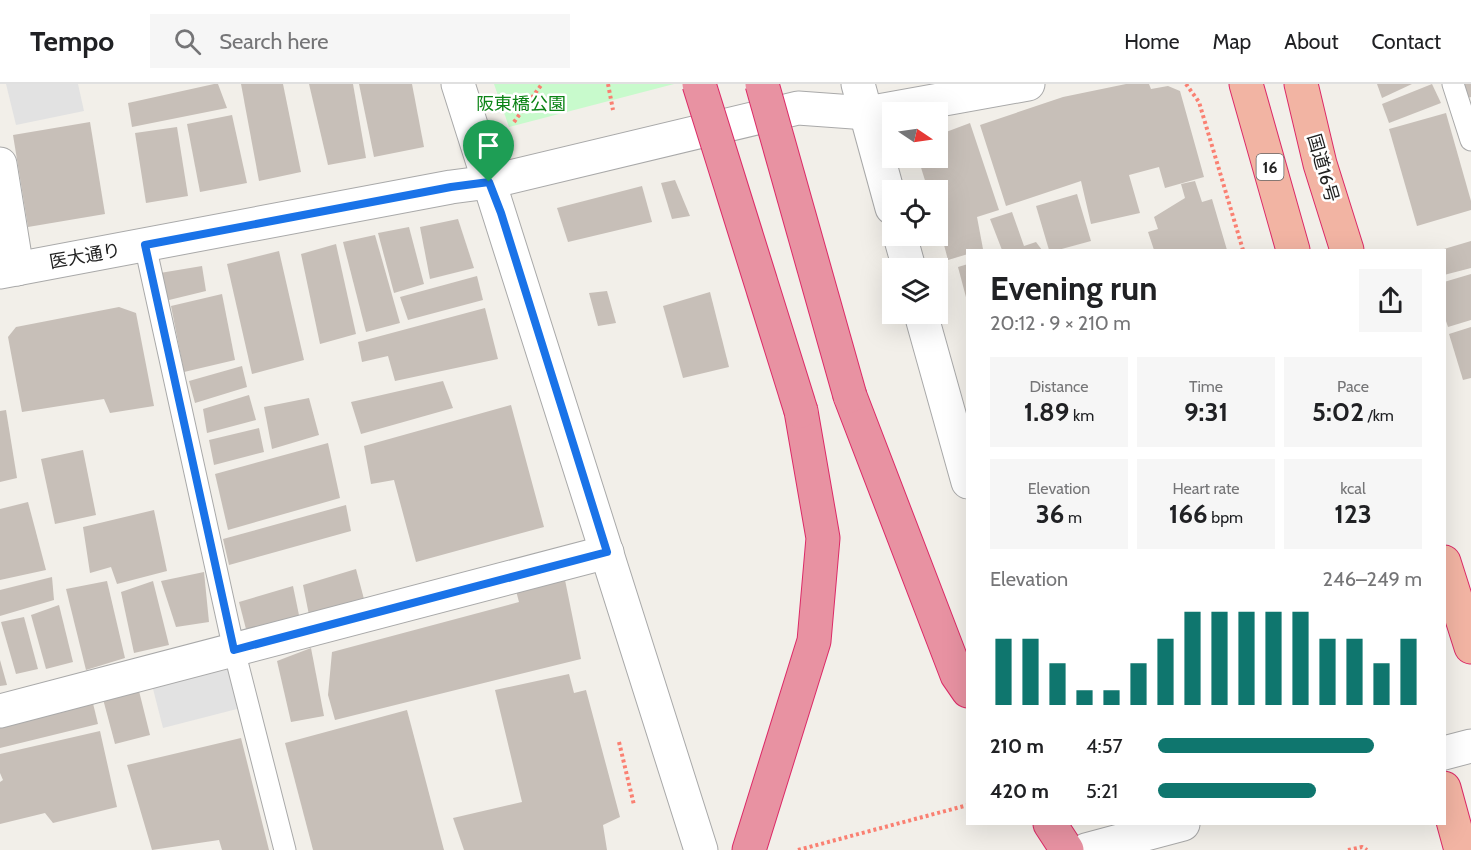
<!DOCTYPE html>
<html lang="en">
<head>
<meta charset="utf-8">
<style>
	:root { --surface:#fff; --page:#f6f6f6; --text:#202124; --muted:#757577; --line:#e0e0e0; --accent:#0f766e }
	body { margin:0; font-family:Cabin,"Noto Sans JP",sans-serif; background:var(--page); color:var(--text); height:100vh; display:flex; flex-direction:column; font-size:22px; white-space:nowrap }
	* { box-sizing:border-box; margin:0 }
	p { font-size:20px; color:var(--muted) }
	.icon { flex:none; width:33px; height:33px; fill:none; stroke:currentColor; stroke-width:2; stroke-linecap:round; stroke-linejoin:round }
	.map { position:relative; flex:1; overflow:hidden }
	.sheet { position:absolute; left:966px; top:165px; width:480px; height:576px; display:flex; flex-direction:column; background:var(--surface); border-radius:0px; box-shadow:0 6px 24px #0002 }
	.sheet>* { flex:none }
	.needle { width:39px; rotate:103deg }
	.controls { position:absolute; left:882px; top:18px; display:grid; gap:12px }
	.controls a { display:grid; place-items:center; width:66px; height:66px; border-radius:0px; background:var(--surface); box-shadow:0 6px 24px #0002; font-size:30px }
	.pin { position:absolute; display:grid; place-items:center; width:51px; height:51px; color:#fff; margin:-62px -26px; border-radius:50% 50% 50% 0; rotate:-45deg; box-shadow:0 0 6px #0007 }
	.pin .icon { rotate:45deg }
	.round { display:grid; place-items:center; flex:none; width:63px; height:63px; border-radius:0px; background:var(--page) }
	.overview { display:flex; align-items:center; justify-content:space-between; height:102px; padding:0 24px }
	h1 { font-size:33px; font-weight:700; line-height:45px }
	.figures { display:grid; grid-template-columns:repeat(3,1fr); gap:9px; height:102px; padding:6px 24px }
	.figures div { display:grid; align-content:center; border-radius:0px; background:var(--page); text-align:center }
	.figures b { font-size:26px; font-weight:700 }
	.figures small { font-size:16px; font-weight:400 }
	.figures p { font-size:16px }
	.chart { height:168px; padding:12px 24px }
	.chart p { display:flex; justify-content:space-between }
	.chart svg { width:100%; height:108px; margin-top:6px; stroke:var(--accent); stroke-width:6 }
	ul { padding:0 24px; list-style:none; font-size:20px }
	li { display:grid; grid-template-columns:96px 72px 1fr; align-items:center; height:45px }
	li i { height:15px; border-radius:8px; background:var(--accent) }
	header { display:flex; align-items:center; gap:36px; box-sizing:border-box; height:84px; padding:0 30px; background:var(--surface); border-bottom:2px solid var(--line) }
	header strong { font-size:28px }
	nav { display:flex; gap:33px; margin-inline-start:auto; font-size:21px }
	.search { width:420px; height:54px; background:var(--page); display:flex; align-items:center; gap:15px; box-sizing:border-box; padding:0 21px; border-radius:0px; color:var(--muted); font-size:22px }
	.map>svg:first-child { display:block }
</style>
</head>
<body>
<header>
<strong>Tempo</strong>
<div class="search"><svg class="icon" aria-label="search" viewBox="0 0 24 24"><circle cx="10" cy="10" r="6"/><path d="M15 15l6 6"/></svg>Search here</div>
<nav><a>Home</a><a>Map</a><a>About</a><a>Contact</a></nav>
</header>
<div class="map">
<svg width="1471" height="766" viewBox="0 0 1471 766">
	<rect width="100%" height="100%" fill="#f2efe9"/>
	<path fill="#c8facc" d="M494 0H674L509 43Z"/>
	<g fill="#e2e2e2">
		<path d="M6 0H78L84 27 16 41Z"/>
		<path d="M230 585 237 625 163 644 152 601Z"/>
	</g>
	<g fill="#c7bfb8">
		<path d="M214 0H218L227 24 132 43 128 19Z"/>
		<path d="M241 0H283L301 88 259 97Z"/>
		<path d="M309 0H353L366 74 328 81Z"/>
		<path d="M359 0H412L424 63 374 73Z"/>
		<path d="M1126 0H1149L1151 5 1168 2 1180 7 1204 93 1165 104 1159 83 1129 91 1140 129 1091 140 1081 97 1006 122 980 41 1063 13Z"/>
		<path d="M1377 0H1412L1382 14Z"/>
		<path d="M1432 0 1441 19 1389 39 1382 20Z"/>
		<path d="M1463 0H1471V13L1467 14Z"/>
		<path d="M1446 29 1471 117V126L1417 142 1389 45Z"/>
		<path d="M232 31 247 99 200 108 187 40Z"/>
		<path d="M90 38 105 130 28 143 13 51Z"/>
		<path d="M970 39 999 126 977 133 983 165 968 166V170L948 176 938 138V106H928L918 74H938V51Z"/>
		<path d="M177 43 188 112 146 119 135 49Z"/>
		<path d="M675 96 690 132 672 135 661 99Z"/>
		<path d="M1195 97 1202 118 1212 115 1227 166H1154L1148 148 1158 145 1154 133 1185 114 1181 100Z"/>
		<path d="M642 102 652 138 568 158 557 124Z"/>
		<path d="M1077 110 1091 157 1058 166H1049L1036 122Z"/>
		<path d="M1012 128 1024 162 1036 158 1042 166H1002L990 135Z"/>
		<path d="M458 135 474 184 430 195 420 143Z"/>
		<path d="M409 143 424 200 394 209 378 149Z"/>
		<path d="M375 151 400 239 366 248 343 158Z"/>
		<path d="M1471 157V184L1444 191V165Z"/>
		<path d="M336 160 356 250 320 260 301 170Z"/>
		<path d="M279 167 304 276 252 290 227 180Z"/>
		<path d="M968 180V217H967L958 183Z"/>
		<path d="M202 182 206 207 165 217 160 189Z"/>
		<path d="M1471 190V236L1448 243 1444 231V198Z"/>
		<path d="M477 192 483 216 408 236 400 213Z"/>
		<path d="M607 207 616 239 598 242 589 209Z"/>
		<path d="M710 208 729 283 683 294 663 222Z"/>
		<path d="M222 210 235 276 184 288 171 222Z"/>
		<path d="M119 223 136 229 154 322 110 329 104 315 22 328 8 253 16 243Z"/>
		<path d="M485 224 498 275 395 297 388 272 362 278 358 258Z"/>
		<path d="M1471 243V294L1463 296 1449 250Z"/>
		<path d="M242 282 247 303 195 319 189 297Z"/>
		<path d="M443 297 453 324 361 350 351 318Z"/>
		<path d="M249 311 256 336 207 349 203 325Z"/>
		<path d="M309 314 319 351 272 365 264 323Z"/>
		<path d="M511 321 544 443 416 478 394 396 371 400 364 362Z"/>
		<path d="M6 326 17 394 0 398V327Z"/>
		<path d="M259 344 264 368 214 381 209 356Z"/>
		<path d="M328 359 340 414 228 446 215 390Z"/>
		<path d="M83 366 96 431 55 440 41 375Z"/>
		<path d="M28 418 46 486 0 496V425Z"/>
		<path d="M346 421 351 447 229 481 223 455Z"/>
		<path d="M154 426 167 487 117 500 111 483 90 489 83 443Z"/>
		<path d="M356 485 364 515 309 531 303 501Z"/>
		<path d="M204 488 209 538 176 543 161 497Z"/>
		<path d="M564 491 581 575 335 636 328 611 332 568 519 518 515 503Z"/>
		<path d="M52 493 54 516 0 532V506Z"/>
		<path d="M107 497 125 574 86 586 66 505Z"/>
		<path d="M153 497 169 561 134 569 121 508Z"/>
		<path d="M293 502 300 536 247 549 239 518Z"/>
		<path d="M59 521 73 578 46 585 31 531Z"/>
		<path d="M24 533 38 585 16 590 1 538Z"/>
		<path d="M311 564 324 632 291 638 277 577Z"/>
		<path d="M0 576 7 601 0 602Z"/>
		<path d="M569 590 574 609 586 606 620 733 603 741 607 766H464L453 734 522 718 495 606Z"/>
		<path d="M139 607 150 651 115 660 103 615Z"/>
		<path d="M91 611 98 640 0 664V635Z"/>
		<path d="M407 626 444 766H313L285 659Z"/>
		<path d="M100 647 117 723 53 739 45 729 0 740V698L3 696 0 689V670Z"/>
		<path d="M241 654 269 766H222L219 756 152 766 127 681Z"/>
	</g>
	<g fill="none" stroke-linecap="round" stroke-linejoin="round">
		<defs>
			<g id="service">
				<path d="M1453 0 1471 56"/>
				<path d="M145 161 234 566 285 766"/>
			</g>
			<g id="minor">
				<path d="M858 0 892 124"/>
				<path d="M0 80 17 185"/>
				<path d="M900 152 909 184"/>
				<path d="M0 188 451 103 489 98 798 24 867 29 1028 0"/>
				<path d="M921 230 968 398"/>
				<path d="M0 627 607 468"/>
			</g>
			<g id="tertiary">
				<path d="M458 0 701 766"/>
				<path d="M1444 669 1471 662"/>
				<path d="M1086 766 1183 740"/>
			</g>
			<g id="trunk">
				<path d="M1246 0 1293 166"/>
				<path d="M1301 0 1320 80 1347 166"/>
				<path d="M1444 478 1471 563"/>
				<path d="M1444 704 1461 766"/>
			</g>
			<g id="motorway">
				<path d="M850 312 957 591 968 607"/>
				<path d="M1050 740 1067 766"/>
				<path d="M749 766 814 557 823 454 801 327"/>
			</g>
		</defs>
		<use href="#service" stroke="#a9a9a9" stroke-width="23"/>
		<use href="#minor" stroke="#a9a9a9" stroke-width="35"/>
		<use href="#tertiary" stroke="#a9a9a9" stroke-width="35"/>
		<use href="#trunk" stroke="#dc2a67" stroke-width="35"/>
		<use href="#motorway" stroke="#dc2a67" stroke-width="35"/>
		<g stroke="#fa8072" stroke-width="4" stroke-dasharray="3 3" stroke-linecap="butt">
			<path d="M608 0 613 26"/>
			<path d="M1186 0 1199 18 1243 166"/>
			<path d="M514 38 542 0"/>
			<path d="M619 658 634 721"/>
			<path d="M798 766 968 721"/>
			<path d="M1348 766 1362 763 1367 766"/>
		</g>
		<use href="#service" stroke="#fff" stroke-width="21"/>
		<use href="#minor" stroke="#fff" stroke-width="33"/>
		<use href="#tertiary" stroke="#fff" stroke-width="33"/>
		<use href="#trunk" stroke="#f2b4a3" stroke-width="33"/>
		<use href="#motorway" stroke="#e892a2" stroke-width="33"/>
		<defs>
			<g id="motorway-bridge">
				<path d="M699 0 801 327"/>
				<path d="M762 0 850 312"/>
			</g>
		</defs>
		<use href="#motorway-bridge" stroke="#dc2a67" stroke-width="35" stroke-linecap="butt"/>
		<use href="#motorway-bridge" stroke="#e892a2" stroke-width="33"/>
	</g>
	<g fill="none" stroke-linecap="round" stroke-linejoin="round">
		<defs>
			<path id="route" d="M489 98 501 129 607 468 234 566 145 161 451 103Z"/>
		</defs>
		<use href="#route" stroke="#fff" stroke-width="12"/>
		<use href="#route" stroke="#1a73e8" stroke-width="8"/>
	</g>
	<g text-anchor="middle" stroke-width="5" stroke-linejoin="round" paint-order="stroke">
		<rect fill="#fff" stroke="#646464" stroke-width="1.5" x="1256.5" y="70" width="27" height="26" rx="4.5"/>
		<g font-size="16" font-weight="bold" fill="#222">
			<text x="1270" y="89">16</text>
		</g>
		<g font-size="18" fill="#0c8416" stroke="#fff">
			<text x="521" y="26">阪東橋公園</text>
		</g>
		<g font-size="18" fill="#222" stroke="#fff">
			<text transform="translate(1323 84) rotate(74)" y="6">国道16号</text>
			<text transform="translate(85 172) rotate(-10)" y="6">医大通り</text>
		</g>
	</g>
</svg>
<div class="controls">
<a><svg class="needle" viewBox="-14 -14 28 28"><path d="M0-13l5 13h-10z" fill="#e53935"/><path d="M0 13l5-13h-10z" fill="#757577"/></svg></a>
<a><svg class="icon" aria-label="locate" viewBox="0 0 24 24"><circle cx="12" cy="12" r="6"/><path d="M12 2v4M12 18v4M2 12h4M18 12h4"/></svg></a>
<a><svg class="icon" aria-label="layers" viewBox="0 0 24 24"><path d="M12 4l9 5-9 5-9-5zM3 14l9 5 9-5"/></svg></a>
</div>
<div class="pin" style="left:489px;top:98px;background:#1e9e55"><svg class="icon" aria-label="arrive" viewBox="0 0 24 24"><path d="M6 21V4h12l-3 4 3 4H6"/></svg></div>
<section class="sheet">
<div class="overview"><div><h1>Evening run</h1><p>20:12 · 9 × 210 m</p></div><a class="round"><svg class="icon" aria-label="share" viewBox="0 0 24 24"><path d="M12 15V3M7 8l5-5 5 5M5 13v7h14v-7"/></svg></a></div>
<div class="figures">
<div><p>Distance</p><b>1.89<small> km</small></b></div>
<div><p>Time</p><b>9:31</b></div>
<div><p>Pace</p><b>5:02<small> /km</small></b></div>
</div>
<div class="figures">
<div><p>Elevation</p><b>36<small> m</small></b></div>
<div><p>Heart rate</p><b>166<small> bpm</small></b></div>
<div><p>kcal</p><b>123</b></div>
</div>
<div class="chart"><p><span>Elevation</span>246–249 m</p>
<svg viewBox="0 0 160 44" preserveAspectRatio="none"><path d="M5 44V17M15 44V17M25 44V27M35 44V38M45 44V38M55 44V27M65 44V17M75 44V6M85 44V6M95 44V6M105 44V6M115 44V6M125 44V17M135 44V17M145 44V27M155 44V17"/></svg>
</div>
<ul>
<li><b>210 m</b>4:57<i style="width:82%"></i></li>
<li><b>420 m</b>5:21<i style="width:60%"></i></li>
</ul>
</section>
</div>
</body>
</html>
